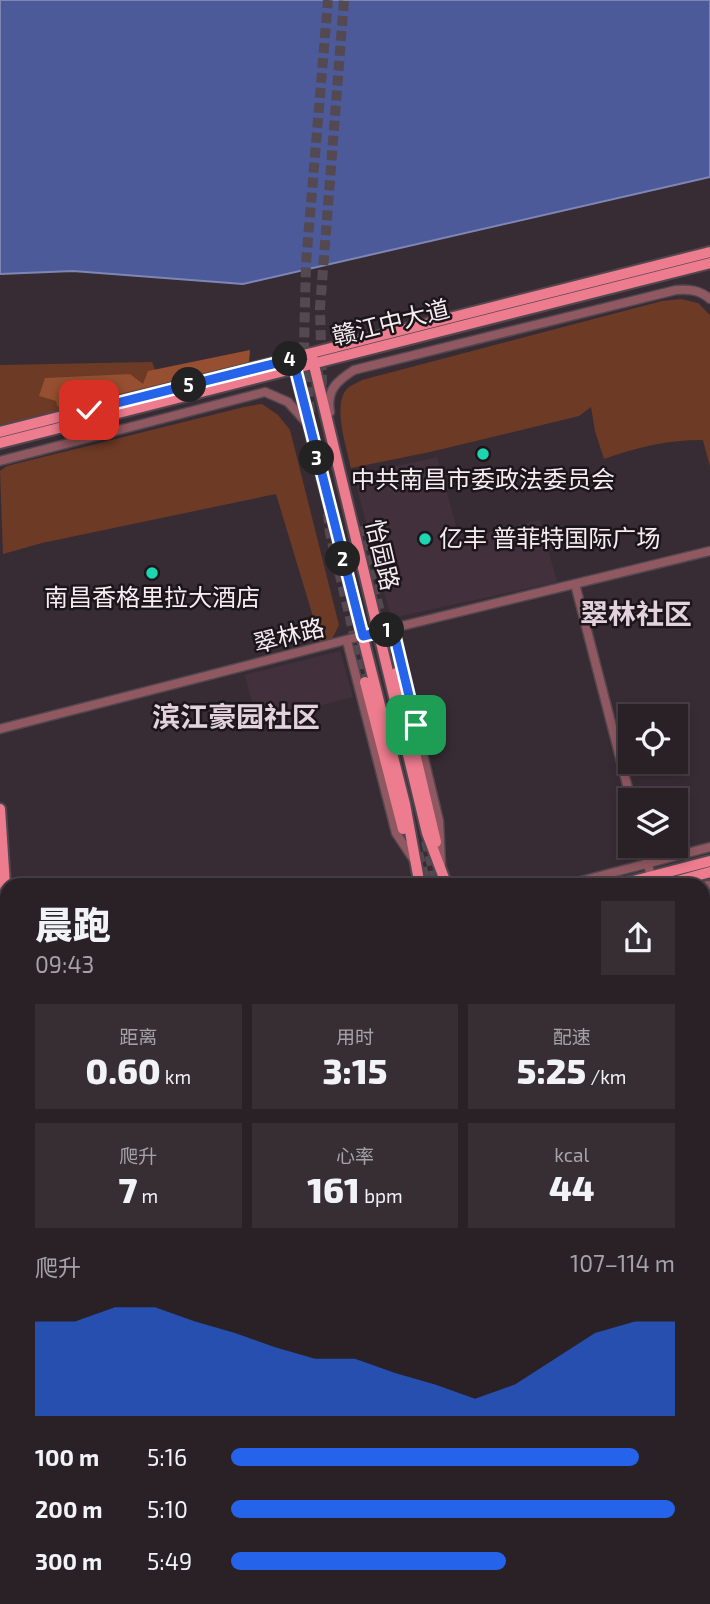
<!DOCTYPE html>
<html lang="zh">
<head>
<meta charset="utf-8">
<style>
	:root { --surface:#2a2127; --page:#362e33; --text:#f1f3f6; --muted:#a5a3a7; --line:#463e44; --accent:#2563eb }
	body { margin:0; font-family:"Exo 2","Noto Sans SC",sans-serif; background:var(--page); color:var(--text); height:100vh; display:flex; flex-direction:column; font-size:26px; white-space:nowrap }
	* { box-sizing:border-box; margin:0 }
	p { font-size:23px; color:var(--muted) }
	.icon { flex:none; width:38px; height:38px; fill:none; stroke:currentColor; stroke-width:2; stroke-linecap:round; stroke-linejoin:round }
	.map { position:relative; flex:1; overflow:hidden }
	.side { position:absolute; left:0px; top:878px; width:710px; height:726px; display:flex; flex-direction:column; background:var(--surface); border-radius:21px 21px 0 0; box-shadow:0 4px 10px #0003,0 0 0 2px var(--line) }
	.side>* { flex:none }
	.controls { position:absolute; left:618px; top:704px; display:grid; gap:14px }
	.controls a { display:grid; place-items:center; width:70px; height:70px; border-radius:0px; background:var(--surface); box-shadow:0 4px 10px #0003,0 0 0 2px var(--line); font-size:35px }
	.pin { position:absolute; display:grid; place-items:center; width:60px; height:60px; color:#fff; margin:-30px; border-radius:14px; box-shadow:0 4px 10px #0006 }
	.km { position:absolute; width:35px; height:35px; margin:-18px; border-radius:50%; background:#222; color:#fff; font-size:19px; line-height:35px; text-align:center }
	.round { display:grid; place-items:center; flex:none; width:74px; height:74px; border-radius:0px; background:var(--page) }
	.head { display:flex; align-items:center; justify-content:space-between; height:119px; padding:0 35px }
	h1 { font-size:38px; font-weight:800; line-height:52px }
	.stats { display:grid; grid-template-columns:repeat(3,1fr); gap:10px; height:119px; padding:7px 35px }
	.stats div { display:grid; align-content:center; border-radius:0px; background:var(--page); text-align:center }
	.stats b { font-size:35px; font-weight:800 }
	.stats small { font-size:19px; font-weight:400 }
	.stats p { font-size:19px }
	.chart { height:196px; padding:14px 35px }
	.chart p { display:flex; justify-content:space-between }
	.chart svg { width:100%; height:126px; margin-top:7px; fill:var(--accent); opacity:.7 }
	ul { padding:0 35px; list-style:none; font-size:23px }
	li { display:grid; grid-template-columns:112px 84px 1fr; align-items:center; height:52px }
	li i { height:18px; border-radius:9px; background:var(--accent) }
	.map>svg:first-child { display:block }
</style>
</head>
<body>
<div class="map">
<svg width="710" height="1604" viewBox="0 0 710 1604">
	<rect width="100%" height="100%" fill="#382c34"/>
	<g fill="#43303d">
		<path d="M437 457 460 540 540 520 557 582 391 618 354 476Z"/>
		<path d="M340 651 353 697 257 721 245 675Z"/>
		<path d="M710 1141V1235H704V1142Z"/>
		<path d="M7 1350V1459L0 1450V1351Z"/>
		<path d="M704 1478H710V1604H669L668 1598H704Z"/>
	</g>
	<g fill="#6d3a25">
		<path d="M681 299 698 303 710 315V467L703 440C668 440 637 447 604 459L595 431 591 407 579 416 430 452 351 468C347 449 332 404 347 389 350 385 358 383 362 380L662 301Z"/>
		<path d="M152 362 161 385 0 426V365Z"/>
		<path d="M262 404 278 415 290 430 339 625 332 639 321 643 276 494 42 543 3 554 0 471 7 466 244 407Z"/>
	</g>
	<path fill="#964f30" d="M250 350 249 363 61 408 57 406 56 401 39 396 45 378 130 374 143 384 148 371Z"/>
	<path fill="#4c5a9a" stroke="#7f86b5" stroke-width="2" d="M0 0H710V177L243 284 73 271 0 274Z"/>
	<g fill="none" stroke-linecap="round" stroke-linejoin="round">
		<g stroke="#544951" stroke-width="10" stroke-dasharray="10 5" stroke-linecap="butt">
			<path d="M322 385 320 308 344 0"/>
			<path d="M310 412 304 346 306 263 328 0"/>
			<path d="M328 513 330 533 365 682"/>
			<path d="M358 527 396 673"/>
			<path d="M426 841 437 886"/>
			<path d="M418 853 427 886"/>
		</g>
		<defs>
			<g id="minor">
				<path d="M330 412C326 390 337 381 354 370L676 290C689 289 700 290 710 299"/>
				<path d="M0 461 265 392 288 402 306 422"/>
				<path d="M575 584 631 800"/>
				<path d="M393 629 439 821 441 864"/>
				<path d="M347 641 396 833 414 860"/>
				<path d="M0 729 377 632 710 551"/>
				<path d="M643 845 651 876"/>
				<path d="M562 886 710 847"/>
				<path d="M704 886 710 885"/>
				<path d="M704 1126 710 1124"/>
				<path d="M0 1172H7"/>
				<path d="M704 1352 710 1351"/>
				<path d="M704 1465 710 1464"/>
				<path d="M0 1535H7"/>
			</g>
			<g id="major">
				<path d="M312 357 427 833 447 886"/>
				<path d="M293 362 405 804 420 886"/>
				<path d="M0 432 710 252"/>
				<path d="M0 443 710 263"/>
				<path d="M396 673 436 842"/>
				<path d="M365 682 403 829"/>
				<path d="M0 809 7 915"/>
				<path d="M614 886 710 861"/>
				<path d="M659 886 710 872"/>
				<path d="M0 1011 7 1119"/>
				<path d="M704 1256H710"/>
				<path d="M704 1268H710"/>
				<path d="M0 1294 7 1288"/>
				<path d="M704 1295H710"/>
				<path d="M0 1307 7 1306"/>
				<path d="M704 1308H710"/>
				<path d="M0 1334 7 1332"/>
				<path d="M0 1347H7"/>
				<path d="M44 1598 45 1604"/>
				<path d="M54 1598V1604"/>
				<path d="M549 1598 550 1604"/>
				<path d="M562 1598V1604"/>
			</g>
		</defs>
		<use href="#minor" stroke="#53474f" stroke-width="11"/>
		<use href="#major" stroke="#53474f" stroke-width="14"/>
		<use href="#minor" stroke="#905860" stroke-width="8"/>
		<use href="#major" stroke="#ed7c8f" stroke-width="10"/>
	</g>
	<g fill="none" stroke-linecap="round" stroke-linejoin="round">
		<defs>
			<path id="route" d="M89 410 293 359 363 636 393 629 416 725"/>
		</defs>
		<use href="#route" stroke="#fff" stroke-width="14"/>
		<use href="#route" stroke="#2563eb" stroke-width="9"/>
	</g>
	<g fill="#1cd5b1" stroke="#1c161a" stroke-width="2.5">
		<circle cx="483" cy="454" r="7"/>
		<circle cx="425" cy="539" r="7"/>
		<circle cx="152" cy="573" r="7"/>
	</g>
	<g text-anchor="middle" stroke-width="5" stroke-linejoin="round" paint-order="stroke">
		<g font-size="24" fill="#f6edf3" stroke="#1c161a">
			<text transform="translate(391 323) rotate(-14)" y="8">赣江中大道</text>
			<text transform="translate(382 555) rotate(77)" y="8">怡园路</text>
			<text transform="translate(289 636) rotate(-14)" y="8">翠林路</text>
		</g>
		<g font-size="24" fill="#f6edf3" stroke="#1c161a">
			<text x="483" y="488">中共南昌市委政法委员会</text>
			<text x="439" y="547" text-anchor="start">亿丰 普菲特国际广场</text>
			<text x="152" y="606">南昌香格里拉大酒店</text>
		</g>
		<g font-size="28" font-weight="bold" fill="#e3d2dd" stroke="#1c161a">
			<text x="636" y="624">翠林社区</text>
			<text x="236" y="727">滨江豪园社区</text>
		</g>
	</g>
</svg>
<div class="controls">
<a><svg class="icon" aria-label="locate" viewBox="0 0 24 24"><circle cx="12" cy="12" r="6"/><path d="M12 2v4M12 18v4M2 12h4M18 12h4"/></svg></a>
<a><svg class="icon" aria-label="layers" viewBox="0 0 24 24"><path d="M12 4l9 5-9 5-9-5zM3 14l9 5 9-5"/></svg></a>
</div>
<div class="pin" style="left:416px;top:725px;background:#1e9e55"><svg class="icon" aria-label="arrive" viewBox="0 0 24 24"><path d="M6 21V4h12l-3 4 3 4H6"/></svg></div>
<div class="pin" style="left:89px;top:410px;background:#d93025"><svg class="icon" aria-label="check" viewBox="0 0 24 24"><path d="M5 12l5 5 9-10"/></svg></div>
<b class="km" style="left:387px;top:630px">1</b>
<b class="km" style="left:343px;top:559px">2</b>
<b class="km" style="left:317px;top:458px">3</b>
<b class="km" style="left:290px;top:359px">4</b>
<b class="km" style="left:189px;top:385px">5</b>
<section class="side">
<div class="head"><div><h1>晨跑</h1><p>09:43</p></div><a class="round"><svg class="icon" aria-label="share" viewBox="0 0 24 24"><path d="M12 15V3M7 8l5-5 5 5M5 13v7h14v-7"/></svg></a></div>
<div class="stats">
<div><p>距离</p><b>0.60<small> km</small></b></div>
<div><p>用时</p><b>3:15</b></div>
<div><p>配速</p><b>5:25<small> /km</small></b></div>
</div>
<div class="stats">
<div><p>爬升</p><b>7<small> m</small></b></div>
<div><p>心率</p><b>161<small> bpm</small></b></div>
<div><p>kcal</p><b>44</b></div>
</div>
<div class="chart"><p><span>爬升</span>107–114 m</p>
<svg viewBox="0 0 160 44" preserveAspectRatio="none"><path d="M0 44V11L10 11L20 6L30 6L40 11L50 15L60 20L70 24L80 24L90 29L100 33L110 38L120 33L130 24L140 15L150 11L160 11V44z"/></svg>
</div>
<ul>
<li><b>100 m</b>5:16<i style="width:92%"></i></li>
<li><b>200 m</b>5:10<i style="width:100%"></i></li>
<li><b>300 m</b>5:49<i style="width:62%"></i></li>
</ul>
</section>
</div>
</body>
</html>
